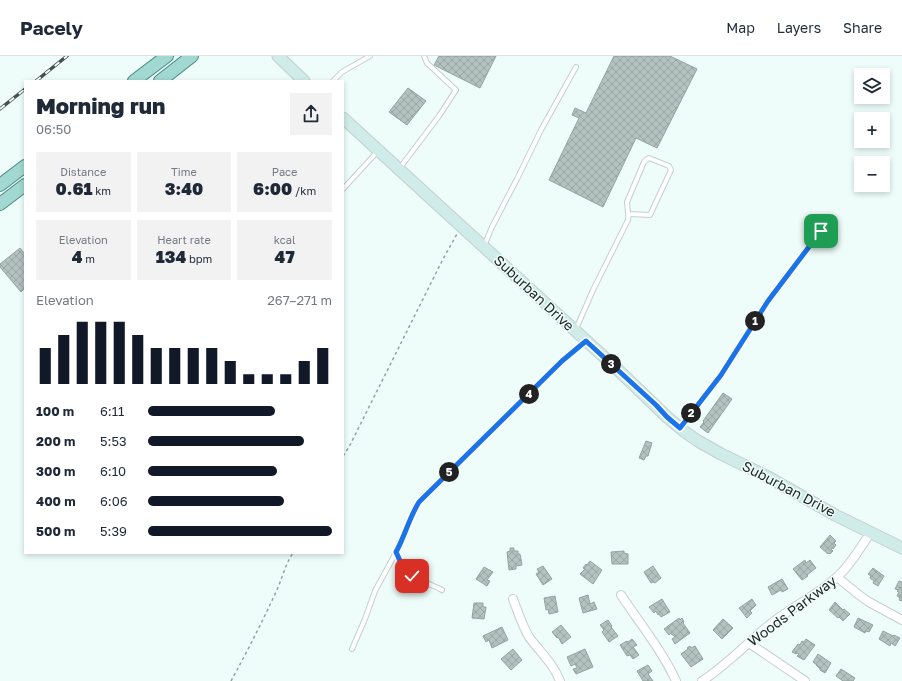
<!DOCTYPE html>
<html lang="en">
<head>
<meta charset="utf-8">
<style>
	:root { --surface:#fff; --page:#f2f2f3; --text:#1f2937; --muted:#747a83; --line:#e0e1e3; --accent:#111827 }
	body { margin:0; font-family:"Golos Text",sans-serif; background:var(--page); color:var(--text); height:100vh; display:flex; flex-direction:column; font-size:15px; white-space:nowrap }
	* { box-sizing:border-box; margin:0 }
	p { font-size:13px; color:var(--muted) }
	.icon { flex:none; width:22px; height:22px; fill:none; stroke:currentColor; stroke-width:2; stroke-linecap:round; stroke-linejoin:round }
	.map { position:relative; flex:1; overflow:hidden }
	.side { position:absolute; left:24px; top:24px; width:320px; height:474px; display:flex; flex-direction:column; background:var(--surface); border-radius:0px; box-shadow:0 2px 6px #0003 }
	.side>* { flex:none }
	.fabs { position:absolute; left:854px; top:12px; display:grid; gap:8px }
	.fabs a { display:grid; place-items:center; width:36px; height:36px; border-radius:0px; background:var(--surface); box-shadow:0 2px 6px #0003; font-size:20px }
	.pin { position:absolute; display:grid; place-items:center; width:34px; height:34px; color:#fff; margin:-17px; border-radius:8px; box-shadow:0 2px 6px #0006 }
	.km { position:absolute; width:20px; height:20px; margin:-10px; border-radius:50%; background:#222; color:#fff; font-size:11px; line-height:20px; text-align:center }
	.round { display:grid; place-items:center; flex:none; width:42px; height:42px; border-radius:0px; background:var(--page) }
	.overview { display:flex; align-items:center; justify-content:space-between; height:68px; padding:0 12px }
	h1 { font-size:22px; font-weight:800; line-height:30px }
	.metrics { display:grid; grid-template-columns:repeat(3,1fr); gap:6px; height:68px; padding:4px 12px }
	.metrics div { display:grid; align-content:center; border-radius:0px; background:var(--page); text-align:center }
	.metrics b { font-size:17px; font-weight:800 }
	.metrics small { font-size:11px; font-weight:400 }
	.metrics p { font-size:11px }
	.chart { height:112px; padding:8px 12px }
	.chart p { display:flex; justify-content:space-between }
	.chart svg { width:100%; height:72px; margin-top:4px; stroke:var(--accent); stroke-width:6 }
	ul { padding:0 12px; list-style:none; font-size:13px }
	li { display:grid; grid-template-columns:64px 48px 1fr; align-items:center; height:30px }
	li i { height:10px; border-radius:5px; background:var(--accent) }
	header { display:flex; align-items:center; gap:24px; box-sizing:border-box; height:56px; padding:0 20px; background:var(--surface); border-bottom:1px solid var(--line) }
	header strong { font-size:19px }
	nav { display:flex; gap:22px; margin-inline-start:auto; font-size:14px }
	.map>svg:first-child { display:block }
</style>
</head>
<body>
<header>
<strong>Pacely</strong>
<nav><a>Map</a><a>Layers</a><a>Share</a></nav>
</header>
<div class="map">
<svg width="902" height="625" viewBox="0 0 902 625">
	<defs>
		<pattern id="building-cross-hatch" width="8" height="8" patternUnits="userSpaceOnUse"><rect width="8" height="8" fill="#b3c1bf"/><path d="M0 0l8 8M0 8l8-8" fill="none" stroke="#9aa6a4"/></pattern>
	</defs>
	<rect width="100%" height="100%" fill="#eefdfa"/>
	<g fill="url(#building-cross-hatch)" stroke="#94a2a0">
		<path d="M439 0H496L480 32 434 9Z"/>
		<path d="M614 0H670L697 13 657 92 636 82 603 151 549 124 579 62 572 59 575 52 586 57Z"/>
		<path d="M408 32 426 45 407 69 389 56Z"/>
		<path d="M20 192 25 198V232L21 236 0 211V208Z"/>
		<path d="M723 337 732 343 708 377 700 371 704 366 703 365Z"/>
		<path d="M646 385 652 387 648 400H646L644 404 639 402Z"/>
		<path d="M830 479 836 485 834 487 836 489 833 493 832 491 831 493 833 495 830 498 829 497 828 498 820 491Z"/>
		<path d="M510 492H514V495H518V498H520L522 509 516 510V513L509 514 507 496 510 495Z"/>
		<path d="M624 495V497L628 498V508H612L611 496Z"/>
		<path d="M805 504 806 507 810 504 816 512 807 519 808 520 802 524 793 513Z"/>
		<path d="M590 505 602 514 593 528 580 518 585 513 583 512 586 508 587 509Z"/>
		<path d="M543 510 552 523 543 529 536 518 539 516 537 513Z"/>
		<path d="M653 510 661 522 655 527 653 526 651 527 644 516Z"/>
		<path d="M484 511 493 516 487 524 490 525 487 530 476 523Z"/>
		<path d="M873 512 884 520 878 530 873 527 874 525 870 522 871 520 868 518Z"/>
		<path d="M782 523 788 533 782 536 781 534 772 539 768 531Z"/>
		<path d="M899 525 902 526V545L899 544 900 542 897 540 899 536 897 535 898 534 895 533Z"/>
		<path d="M588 539 590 548 594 546 597 553 583 557 579 542Z"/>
		<path d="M555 540 558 556 549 558 548 553 546 554 544 542Z"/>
		<path d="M662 543 670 556 661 561 659 558 658 559 656 555 654 557 649 551Z"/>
		<path d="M752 543 756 549 750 555 752 557 747 562 739 552Z"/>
		<path d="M835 546 843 554 844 553 850 558 843 565 839 561 838 562 829 554Z"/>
		<path d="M474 547H483V551H486L484 563 472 562Z"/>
		<path d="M679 562 680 564 682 562 684 566 683 567 690 577 675 588 672 583 675 581 673 579H672L671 577 669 579 664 573Z"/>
		<path d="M858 562 873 569 869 576 866 575 865 577 854 571Z"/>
		<path d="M723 563 733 572 722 583 713 574Z"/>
		<path d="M608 564 612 570 611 571 618 580 609 586 602 576 604 574 600 569Z"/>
		<path d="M561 569 571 581 562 588 558 581 557 582 552 576Z"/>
		<path d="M502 571 508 584 492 592 489 584 486 586 483 580Z"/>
		<path d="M883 575 893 580 894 579 900 582 895 590 891 587 890 590 879 583Z"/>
		<path d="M632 583 637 589 633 591 639 599 633 603 630 599 627 600 620 589 627 585 628 586Z"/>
		<path d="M806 583 815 589 804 604 797 600 799 598 797 597 796 598 792 596 798 588 800 589 802 585 804 586Z"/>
		<path d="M690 590 691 592 695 590 703 603 691 611 681 598 688 593 687 592Z"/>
		<path d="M513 593 522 604 511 614 501 603Z"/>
		<path d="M585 593 593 611 576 618 573 613 577 612 575 608 571 610 567 601Z"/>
		<path d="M818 598 831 607 825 617 820 614V613L816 609V608L813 606Z"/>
		<path d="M648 609 652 615 648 618 653 625H643L637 615Z"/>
		<path d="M841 613 855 622 853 625H843L836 620Z"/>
	</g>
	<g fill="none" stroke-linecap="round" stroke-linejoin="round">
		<defs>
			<g id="service">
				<path d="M333 25 342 16 370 0"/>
				<path d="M399 113 439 60 456 34 427 7 424 0"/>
				<path d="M343 133 378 95"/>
				<path d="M484 190 492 171 517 123 541 74 576 11"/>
				<path d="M576 273 593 234 628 164C629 158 627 152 627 146L644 106 646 104 649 102 669 110 671 114 650 159 629 158"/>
				<path d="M680 371 721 319 767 245 821 175"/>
				<path d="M396 496C398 501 400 507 403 511 410 522 431 528 442 534"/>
				<path d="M352 593 365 563 375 535 400 489 405 479 413 456 419 446 562 305 586 285"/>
			</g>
			<g id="minor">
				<path d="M837 521 859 539 869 546 902 564"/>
				<path d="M621 539C639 566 663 596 676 625"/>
				<path d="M513 543C518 556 522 569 529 581 540 596 553 607 560 625"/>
				<path d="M749 587 805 625"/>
				<path d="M702 625C727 609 746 588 768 570 789 552 815 541 836 522 850 510 860 492 871 476"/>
			</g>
			<g id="secondary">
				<path d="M278 0 304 25"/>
				<path d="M343 62 615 311 667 361 685 376 698 385 721 398 768 421 835 459 902 492"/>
			</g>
			<g id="primary">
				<path d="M134 25 167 0"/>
				<path d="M160 25 192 0"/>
				<path d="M0 129 25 110"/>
				<path d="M0 148 25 129"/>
			</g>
		</defs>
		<use href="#service" stroke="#c2d1ce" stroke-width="6"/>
		<use href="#minor" stroke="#c2d1ce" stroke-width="10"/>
		<use href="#secondary" stroke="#c2d1ce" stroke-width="13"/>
		<use href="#primary" stroke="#4c8a82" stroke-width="14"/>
		<g stroke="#97a2a0" stroke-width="1.5" stroke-dasharray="3 3" stroke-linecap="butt">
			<path d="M343 400 349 391 443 203 457 178"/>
			<path d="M231 625C247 596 262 566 276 536 282 523 285 509 293 497"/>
		</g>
		<use href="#service" stroke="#fff" stroke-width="4"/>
		<use href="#minor" stroke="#fff" stroke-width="8"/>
		<use href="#secondary" stroke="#d0ece8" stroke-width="11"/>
		<use href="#primary" stroke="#a1d8d1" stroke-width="12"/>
		<defs>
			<g id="rail">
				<path d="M36 25 67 0"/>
				<path d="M0 53 25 33"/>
			</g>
		</defs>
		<use href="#rail" stroke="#484f4e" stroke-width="3.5"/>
		<use href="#rail" stroke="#eefdfa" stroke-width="2" stroke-dasharray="6" stroke-linecap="butt"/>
	</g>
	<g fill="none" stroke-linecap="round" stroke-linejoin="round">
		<defs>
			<path id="route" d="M412 520C404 513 400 506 396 496 405 480 409 462 419 446L562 305 586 285 656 349 667 361 680 372 721 319 768 245 821 175"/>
		</defs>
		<use href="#route" stroke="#fff" stroke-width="8"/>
		<use href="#route" stroke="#1a73e8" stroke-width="5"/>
	</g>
	<g text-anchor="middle" stroke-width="3" stroke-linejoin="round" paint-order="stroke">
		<g font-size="14" fill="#232928" stroke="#eefdfa">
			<text transform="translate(534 237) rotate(43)" y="5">Suburban Drive</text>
			<text transform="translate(789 433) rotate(28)" y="5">Suburban Drive</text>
			<text transform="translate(792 555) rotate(-37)" y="5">Woods Parkway</text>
		</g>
	</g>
</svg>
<div class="fabs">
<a><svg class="icon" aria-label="layers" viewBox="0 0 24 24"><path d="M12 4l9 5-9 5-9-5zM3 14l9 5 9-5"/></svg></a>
<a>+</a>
<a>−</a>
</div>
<div class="pin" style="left:821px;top:175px;background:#1e9e55"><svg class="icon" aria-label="arrive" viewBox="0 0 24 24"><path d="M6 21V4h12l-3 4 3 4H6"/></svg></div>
<div class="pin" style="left:412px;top:520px;background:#d93025"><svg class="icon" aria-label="check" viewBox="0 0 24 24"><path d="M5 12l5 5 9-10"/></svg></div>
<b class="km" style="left:755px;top:265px">1</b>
<b class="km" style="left:691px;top:357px">2</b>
<b class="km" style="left:611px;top:308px">3</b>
<b class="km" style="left:529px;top:338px">4</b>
<b class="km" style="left:449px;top:416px">5</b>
<section class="side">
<div class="overview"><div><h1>Morning run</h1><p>06:50</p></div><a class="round"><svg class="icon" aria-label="share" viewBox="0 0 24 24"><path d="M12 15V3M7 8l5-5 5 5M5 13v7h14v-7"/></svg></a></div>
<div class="metrics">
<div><p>Distance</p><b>0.61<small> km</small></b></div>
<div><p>Time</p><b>3:40</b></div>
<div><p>Pace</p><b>6:00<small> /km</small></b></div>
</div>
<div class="metrics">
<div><p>Elevation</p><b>4<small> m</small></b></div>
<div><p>Heart rate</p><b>134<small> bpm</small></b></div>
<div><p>kcal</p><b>47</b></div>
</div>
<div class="chart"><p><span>Elevation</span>267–271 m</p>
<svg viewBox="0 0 160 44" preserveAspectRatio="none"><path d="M5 44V22M15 44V14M25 44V6M35 44V6M45 44V6M55 44V14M65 44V22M75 44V22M85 44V22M95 44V22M105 44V30M115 44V38M125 44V38M135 44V38M145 44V30M155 44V22"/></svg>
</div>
<ul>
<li><b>100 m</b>6:11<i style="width:69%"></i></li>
<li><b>200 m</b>5:53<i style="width:85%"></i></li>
<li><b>300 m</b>6:10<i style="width:70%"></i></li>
<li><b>400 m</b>6:06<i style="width:74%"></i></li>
<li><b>500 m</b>5:39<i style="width:100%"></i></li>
</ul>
</section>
</div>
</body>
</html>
